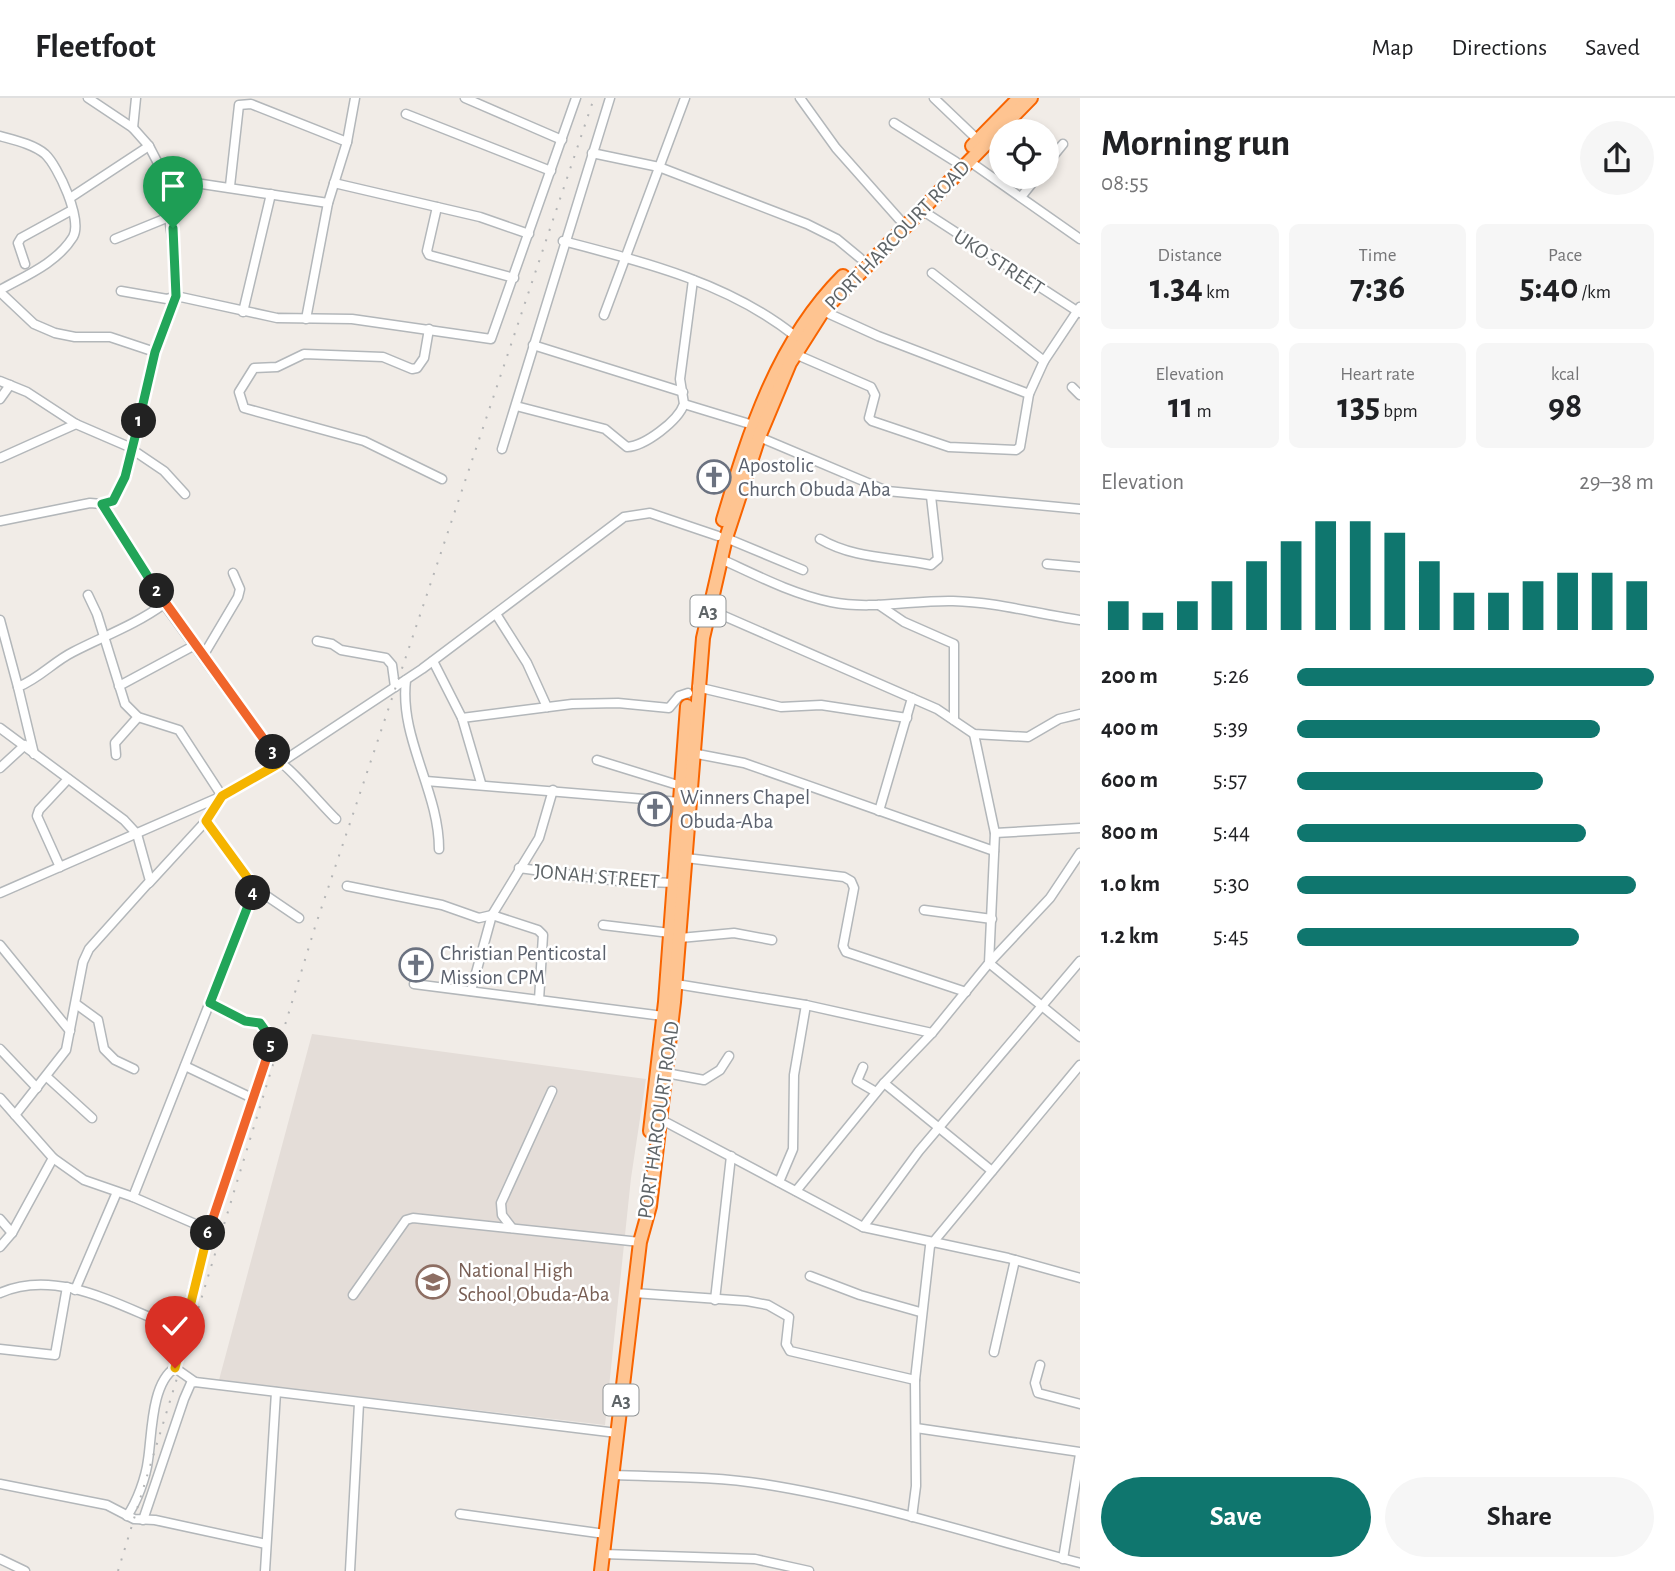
<!DOCTYPE html>
<html lang="en">
<head>
<meta charset="utf-8">
<style>
	:root { --surface:#fff; --page:#f6f6f6; --text:#202124; --muted:#757577; --line:#e0e0e0; --accent:#0f766e }
	body { margin:0; font-family:"Alegreya Sans",sans-serif; background:var(--page); color:var(--text); height:100vh; display:flex; flex-direction:column; font-size:26px; white-space:nowrap }
	* { box-sizing:border-box; margin:0 }
	p { font-size:23px; color:var(--muted) }
	.icon { flex:none; width:38px; height:38px; fill:none; stroke:currentColor; stroke-width:2; stroke-linecap:round; stroke-linejoin:round }
	.map { position:relative; flex:1; overflow:hidden }
	.side { display:flex; flex-direction:column; background:var(--surface); width:595px }
	.side>* { flex:none }
	.tools { position:absolute; left:989px; top:21px; display:grid; gap:14px }
	.tools a { display:grid; place-items:center; width:70px; height:70px; border-radius:50%; background:var(--surface); box-shadow:0 4px 10px #0003; font-size:35px }
	.pin { position:absolute; display:grid; place-items:center; width:60px; height:60px; color:#fff; margin:-72px -30px; border-radius:50% 50% 50% 0; rotate:-45deg; box-shadow:0 0 7px #0007 }
	.pin .icon { rotate:45deg }
	.km { position:absolute; width:35px; height:35px; margin:-18px; border-radius:50%; background:#222; color:#fff; font-size:19px; line-height:35px; text-align:center }
	.round { display:grid; place-items:center; flex:none; width:74px; height:74px; border-radius:37px; background:var(--page) }
	.summary { display:flex; align-items:center; justify-content:space-between; height:119px; padding:0 21px }
	h1 { font-size:38px; font-weight:600; line-height:52px }
	.figures { display:grid; grid-template-columns:repeat(3,1fr); gap:10px; height:119px; padding:7px 21px }
	.figures div { display:grid; align-content:center; border-radius:10px; background:var(--page); text-align:center }
	.figures b { font-size:35px; font-weight:600 }
	.figures small { font-size:19px; font-weight:400 }
	.figures p { font-size:19px }
	.chart { height:196px; padding:14px 21px }
	.chart p { display:flex; justify-content:space-between }
	.chart svg { width:100%; height:126px; margin-top:7px; stroke:var(--accent); stroke-width:6 }
	.primary-button { display:flex; gap:14px; margin-top:auto; padding:14px 21px }
	.primary-button a { flex:1; height:80px; border-radius:42px; background:var(--accent); color:#fff; font-size:28px; font-weight:600; line-height:80px; text-align:center }
	.primary-button a+a { background:var(--page); color:var(--text) }
	ul { padding:0 21px; list-style:none; font-size:23px }
	li { display:grid; grid-template-columns:112px 84px 1fr; align-items:center; height:52px }
	li i { height:18px; border-radius:9px; background:var(--accent) }
	header { display:flex; align-items:center; gap:42px; box-sizing:border-box; height:98px; padding:0 35px; background:var(--surface); border-bottom:2px solid var(--line) }
	header strong { font-size:33px }
	nav { display:flex; gap:38px; margin-inline-start:auto; font-size:24px }
	main { display:flex; flex:1; min-height:0 }
	.map>svg:first-child { display:block }
</style>
</head>
<body>
<header>
<strong>Fleetfoot</strong>
<nav><a>Map</a><a>Directions</a><a>Saved</a></nav>
</header>
<main>
<div class="map">
<svg width="1080" height="1473" viewBox="0 0 1080 1473">
	<rect width="100%" height="100%" fill="#f1ece7"/>
	<path fill="#e4ddd8" d="M312 936 646 981 631 1080 605 1327 219 1282Z"/>
	<g fill="none" stroke-linecap="round" stroke-linejoin="round">
		<defs>
			<g id="minor">
				<path d="M88 0 133 30 149 48 162 73 175 159 176 198 155 254 126 379 113 403 102 406"/>
				<path d="M465 0 562 42"/>
				<path d="M800 0 836 50 899 121"/>
				<path d="M934 0 978 42"/>
				<path d="M406 16 551 73"/>
				<path d="M894 25 956 64"/>
				<path d="M133 30 136 0"/>
				<path d="M0 38C14 42 33 46 45 56 58 68 83 122 73 139 57 165 25 178 0 192"/>
				<path d="M592 55 659 69 807 126 837 141 860 160"/>
				<path d="M969 63 1080 141"/>
				<path d="M1046 67 1063 46"/>
				<path d="M162 73 182 83 328 105"/>
				<path d="M334 85 480 119 529 136"/>
				<path d="M230 88 239 7 251 6 347 44"/>
				<path d="M1021 99 1037 79"/>
				<path d="M70 100 149 48"/>
				<path d="M437 109 427 153 429 157 514 180"/>
				<path d="M920 111 1080 215"/>
				<path d="M115 141 169 119"/>
				<path d="M563 143C644 164 729 185 795 238"/>
				<path d="M25 166 18 145 21 140 72 112"/>
				<path d="M932 175 1044 263"/>
				<path d="M121 193 167 201 176 198 277 220 352 221 491 241 576 0"/>
				<path d="M0 194 34 226 55 235 75 239H110L155 254"/>
				<path d="M823 213 878 238 1029 296"/>
				<path d="M243 214 271 96"/>
				<path d="M604 217 685 0"/>
				<path d="M306 221 328 105 347 44 355 0"/>
				<path d="M429 231 424 260 417 270 412 271 383 259 304 256 277 269 254 270 239 294 244 310 364 343 442 381"/>
				<path d="M533 247 683 294"/>
				<path d="M795 256 871 289 875 297 869 320 872 323 949 349 1016 352 1020 349 1029 296 1044 263 1080 209"/>
				<path d="M0 283 27 294 76 326 127 348 164 373 185 396"/>
				<path d="M1072 289 1080 297"/>
				<path d="M0 301 10 287"/>
				<path d="M684 306 753 327"/>
				<path d="M516 308 605 331 627 349C645 348 678 323 684 306L680 281 693 182"/>
				<path d="M759 339 887 393 1080 411"/>
				<path d="M502 351 610 0"/>
				<path d="M0 360 76 326"/>
				<path d="M0 423 90 405 102 406 164 506"/>
				<path d="M726 440 803 472"/>
				<path d="M820 441C854 461 893 459 931 467L938 461 931 398"/>
				<path d="M721 461C756 477 792 496 831 504 871 512 913 502 953 503 997 504 1037 516 1080 522"/>
				<path d="M1047 466 1080 469"/>
				<path d="M88 497 97 516 125 606 138 619 179 632 222 698 206 723 149 785"/>
				<path d="M879 507 904 524 954 546V622"/>
				<path d="M708 511 937 611 974 636 1028 639 1059 621 1080 616"/>
				<path d="M496 516 527 565 547 609"/>
				<path d="M0 522 18 589"/>
				<path d="M317 543 332 546 341 552 386 560 392 567 395 589"/>
				<path d="M203 558 238 499 240 491 233 475"/>
				<path d="M433 563 462 620 481 685"/>
				<path d="M406 582C399 640 439 693 439 751"/>
				<path d="M119 588 195 547"/>
				<path d="M697 589 781 609 821 607 907 620"/>
				<path d="M462 620 572 606 618 605 669 610 679 598 688 595"/>
				<path d="M0 630 124 722 137 736 150 783 89 851 83 864 66 952 15 1017"/>
				<path d="M692 655 744 665 994 753"/>
				<path d="M34 656 18 589C40 580 53 564 73 554 104 538 135 527 164 506L280 665C287 666 326 712 336 721"/>
				<path d="M116 657 115 645 138 619"/>
				<path d="M597 662 681 688"/>
				<path d="M0 670 25 647"/>
				<path d="M426 683 680 704"/>
				<path d="M879 713 912 600"/>
				<path d="M206 723 255 790 299 820"/>
				<path d="M995 735 1080 730"/>
				<path d="M1080 755 1050 800 989 865 1080 939"/>
				<path d="M686 760 844 779 851 783 854 790 843 848 846 854 966 894"/>
				<path d="M60 769 37 718 39 712 68 681"/>
				<path d="M519 770 618 783 675 785"/>
				<path d="M347 788 442 807 479 820 492 817 538 832 543 837 539 902"/>
				<path d="M0 795 222 698 280 665 422 571 624 419 650 415 718 438"/>
				<path d="M924 812 992 821"/>
				<path d="M603 827 670 835"/>
				<path d="M680 840 734 835 772 842"/>
				<path d="M0 847 70 933"/>
				<path d="M414 886 663 918"/>
				<path d="M676 886 806 907 932 935"/>
				<path d="M471 893 492 817 539 740 553 692"/>
				<path d="M76 906 98 922 104 951 115 962 134 971"/>
				<path d="M0 951 37 990"/>
				<path d="M185 968 252 1000"/>
				<path d="M863 969 857 983 876 994"/>
				<path d="M666 975 704 982 720 972 729 958"/>
				<path d="M47 979 92 1020"/>
				<path d="M884 985 992 1073"/>
				<path d="M0 1000 53 1060 12 1135 0 1149"/>
				<path d="M660 1021 863 1129 1008 1160 1080 1180"/>
				<path d="M53 1060 84 1082 133 1099 209 1132"/>
				<path d="M779 1084 793 1051 794 977 806 907"/>
				<path d="M796 1093 884 985 932 935 989 865 995 735 974 636"/>
				<path d="M133 1099 255 790"/>
				<path d="M0 1121 12 1135"/>
				<path d="M863 1129 919 1053 1080 863"/>
				<path d="M512 1130 502 1117 501 1105 552 993"/>
				<path d="M810 1178 860 1197 920 1214"/>
				<path d="M75 1192 117 1094"/>
				<path d="M0 1195C60 1168 127 1213 182 1232L175 1270C151 1285 152 1337 148 1362 146 1379 137 1404 127 1418"/>
				<path d="M634 1195 747 1203 768 1207 789 1219 786 1246 790 1253 915 1282"/>
				<path d="M353 1197 406 1122 413 1120 640 1144"/>
				<path d="M715 1202 731 1058"/>
				<path d="M182 1232 209 1132 271 947 270 939 260 925 245 923 210 905"/>
				<path d="M0 1251 55 1257 67 1189"/>
				<path d="M994 1254 1015 1162"/>
				<path d="M1040 1267 1035 1285 1038 1295 1080 1306"/>
				<path d="M175 1270 195 1284 617 1335"/>
				<path d="M916 1330 1080 1354"/>
				<path d="M613 1377C662 1379 714 1378 763 1386 871 1403 975 1437 1080 1465"/>
				<path d="M0 1386 107 1407 134 1421 155 1422 266 1446"/>
				<path d="M460 1416 605 1436"/>
				<path d="M912 1419 916 1388 915 1282 930 1148 1080 967"/>
				<path d="M143 1422 184 1301 191 1285 195 1284"/>
				<path d="M603 1456 755 1461 809 1473"/>
				<path d="M0 1461 25 1473"/>
				<path d="M1063 1461 1080 1356"/>
				<path d="M265 1473 276 1294"/>
				<path d="M350 1473 359 1305"/>
			</g>
			<g id="highway">
				<path d="M972 48 1019 0"/>
				<path d="M723 422C749 334 777 244 843 178"/>
				<path d="M650 1033 665 904 687 608"/>
				<path d="M601 1473 640 1144 650 1108 674 904 703 540 726 440 759 339 790 265 823 213 1031 0"/>
			</g>
		</defs>
		<use href="#minor" stroke="#b3b7ba" stroke-width="11"/>
		<use href="#highway" stroke="#f86400" stroke-width="16"/>
		<use href="#minor" stroke="#fff" stroke-width="8"/>
		<use href="#highway" stroke="#fec491" stroke-width="12"/>
		<path stroke="#b4b5b6" stroke-width="2" stroke-dasharray="2 9" stroke-linecap="butt" d="M118 1473 315 829 594 0"/>
	</g>
	<g fill="none" stroke-linecap="round" stroke-linejoin="round">
		<defs>
			<path id="split-1" d="M139 323 155 254 176 198 173 130"/>
			<path id="split-2" d="M139 323 125 379 113 403 102 406 157 493"/>
			<path id="split-3" d="M157 493 273 654"/>
			<path id="split-4" d="M253 795 255 790 206 723 222 698 280 665 273 654"/>
			<path id="split-5" d="M253 795 210 905 245 923 260 925 270 939 271 947"/>
			<path id="split-6" d="M208 1135 271 947"/>
			<path id="split-7" d="M175 1270 208 1135"/>
		</defs>
		<use href="#split-1" stroke="#fff" stroke-width="14"/>
		<use href="#split-2" stroke="#fff" stroke-width="14"/>
		<use href="#split-3" stroke="#fff" stroke-width="14"/>
		<use href="#split-4" stroke="#fff" stroke-width="14"/>
		<use href="#split-5" stroke="#fff" stroke-width="14"/>
		<use href="#split-6" stroke="#fff" stroke-width="14"/>
		<use href="#split-7" stroke="#fff" stroke-width="14"/>
		<use href="#split-1" stroke="#22a559" stroke-width="9"/>
		<use href="#split-2" stroke="#22a559" stroke-width="9"/>
		<use href="#split-3" stroke="#f0652b" stroke-width="9"/>
		<use href="#split-4" stroke="#f5b400" stroke-width="9"/>
		<use href="#split-5" stroke="#22a559" stroke-width="9"/>
		<use href="#split-6" stroke="#f0652b" stroke-width="9"/>
		<use href="#split-7" stroke="#f5b400" stroke-width="9"/>
	</g>
	<defs>
		<symbol id="church-ring" viewBox="-11 -11 22 22"><circle r="9.5" fill="#fff" stroke="#6b7280" stroke-width="1.5"/><path d="M-1.2-6h2.4v3.5h3.3v2.4h-3.3V6h-2.4V-.1h-3.3v-2.4h3.3Z" fill="#6b7280"/></symbol>
		<symbol id="school-ring" viewBox="-11 -11 22 22"><circle r="9.5" fill="#fff" stroke="#8d6e63" stroke-width="1.5"/><path d="M0-5L7-2L0 1L-7-2ZM-4 1L0 2.5L4 1V4Q0 6-4 4Z" fill="#8d6e63"/></symbol>
	</defs>
	<g fill-rule="evenodd">
		<use href="#church-ring" x="695" y="360" width="38" height="38"/>
		<use href="#church-ring" x="636" y="692" width="38" height="38"/>
		<use href="#church-ring" x="397" y="848" width="38" height="38"/>
		<use href="#school-ring" x="414" y="1165" width="38" height="38"/>
	</g>
	<g text-anchor="middle" stroke-width="5" stroke-linejoin="round" paint-order="stroke">
		<g fill="#fff" stroke="#8f9395" stroke-width="2">
			<rect x="690.5" y="497.5" width="35" height="31" rx="5"/>
			<rect x="603.5" y="1286.5" width="35" height="31" rx="5"/>
		</g>
		<g font-size="19" font-weight="bold" fill="#5f6568">
			<text x="708" y="520">A3</text>
			<text x="621" y="1309">A3</text>
		</g>
		<g font-size="21" fill="#5f6568" stroke="#fff">
			<text transform="translate(897 137) rotate(-46)" y="7">PORT HARCOURT ROAD</text>
			<text transform="translate(999 164) rotate(33)" y="7">UKO STREET</text>
			<text transform="translate(597 778) rotate(5)" y="7">JONAH STREET</text>
			<text transform="translate(658 1022) rotate(-82)" y="7">PORT HARCOURT ROAD</text>
		</g>
		<g font-size="21" fill="#5b616d" stroke="#fff" text-anchor="start">
			<text x="738" y="374">Apostolic<tspan x="738" dy="24">Church Obuda Aba</tspan></text>
			<text x="680" y="706">Winners Chapel<tspan x="680" dy="24">Obuda-Aba</tspan></text>
			<text x="440" y="862">Christian Penticostal<tspan x="440" dy="24">Mission CPM</tspan></text>
		</g>
		<g font-size="21" fill="#785e54" stroke="#fff" text-anchor="start">
			<text x="458" y="1179">National High<tspan x="458" dy="24">School,Obuda-Aba</tspan></text>
		</g>
	</g>
</svg>
<div class="tools">
<a><svg class="icon" aria-label="locate" viewBox="0 0 24 24"><circle cx="12" cy="12" r="6"/><path d="M12 2v4M12 18v4M2 12h4M18 12h4"/></svg></a>
</div>
<div class="pin" style="left:173px;top:130px;background:#1e9e55"><svg class="icon" aria-label="arrive" viewBox="0 0 24 24"><path d="M6 21V4h12l-3 4 3 4H6"/></svg></div>
<div class="pin" style="left:175px;top:1270px;background:#d93025"><svg class="icon" aria-label="check" viewBox="0 0 24 24"><path d="M5 12l5 5 9-10"/></svg></div>
<b class="km" style="left:139px;top:323px">1</b>
<b class="km" style="left:157px;top:493px">2</b>
<b class="km" style="left:273px;top:654px">3</b>
<b class="km" style="left:253px;top:795px">4</b>
<b class="km" style="left:271px;top:947px">5</b>
<b class="km" style="left:208px;top:1135px">6</b>
</div>
<section class="side">
<div class="summary"><div><h1>Morning run</h1><p>08:55</p></div><a class="round"><svg class="icon" aria-label="share" viewBox="0 0 24 24"><path d="M12 15V3M7 8l5-5 5 5M5 13v7h14v-7"/></svg></a></div>
<div class="figures">
<div><p>Distance</p><b>1.34<small> km</small></b></div>
<div><p>Time</p><b>7:36</b></div>
<div><p>Pace</p><b>5:40<small> /km</small></b></div>
</div>
<div class="figures">
<div><p>Elevation</p><b>11<small> m</small></b></div>
<div><p>Heart rate</p><b>135<small> bpm</small></b></div>
<div><p>kcal</p><b>98</b></div>
</div>
<div class="chart"><p><span>Elevation</span>29–38 m</p>
<svg viewBox="0 0 160 44" preserveAspectRatio="none"><path d="M5 44V34M15 44V38M25 44V34M35 44V27M45 44V20M55 44V13M65 44V6M75 44V6M85 44V10M95 44V20M105 44V31M115 44V31M125 44V27M135 44V24M145 44V24M155 44V27"/></svg>
</div>
<ul>
<li><b>200 m</b>5:26<i style="width:100%"></i></li>
<li><b>400 m</b>5:39<i style="width:85%"></i></li>
<li><b>600 m</b>5:57<i style="width:69%"></i></li>
<li><b>800 m</b>5:44<i style="width:81%"></i></li>
<li><b>1.0 km</b>5:30<i style="width:95%"></i></li>
<li><b>1.2 km</b>5:45<i style="width:79%"></i></li>
</ul>
<div class="primary-button"><a>Save</a><a>Share</a></div>
</section>
</main>
</body>
</html>
